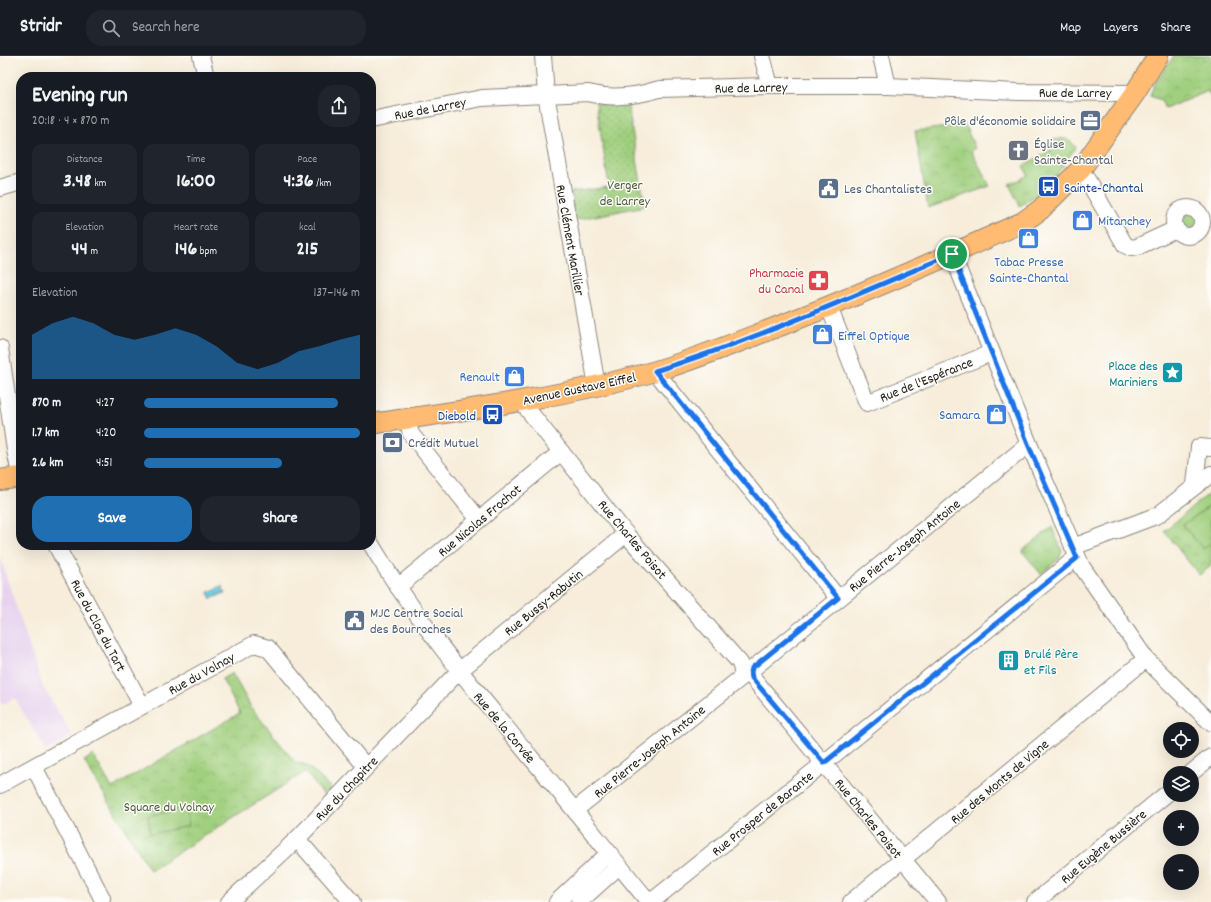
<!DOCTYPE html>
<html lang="en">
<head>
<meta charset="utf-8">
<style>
	:root { --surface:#171b24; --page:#20242c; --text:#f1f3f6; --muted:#9ea1a6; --line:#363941; --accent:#1f6fb2 }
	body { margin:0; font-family:Dekko,sans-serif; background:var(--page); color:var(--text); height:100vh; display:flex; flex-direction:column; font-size:15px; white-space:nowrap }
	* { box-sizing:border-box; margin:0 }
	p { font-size:13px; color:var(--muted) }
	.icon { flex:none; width:22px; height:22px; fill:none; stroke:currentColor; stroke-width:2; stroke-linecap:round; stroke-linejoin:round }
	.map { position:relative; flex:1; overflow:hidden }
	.sheet { position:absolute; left:16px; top:16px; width:360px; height:478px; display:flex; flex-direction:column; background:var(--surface); border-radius:16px; box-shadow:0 4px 16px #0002 }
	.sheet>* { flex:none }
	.controls { position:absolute; left:1163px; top:666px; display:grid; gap:8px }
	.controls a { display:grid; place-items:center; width:36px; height:36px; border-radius:50%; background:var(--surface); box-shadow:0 4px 16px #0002; font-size:20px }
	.pin { position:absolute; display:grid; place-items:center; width:34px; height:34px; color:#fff; margin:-17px; border:2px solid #fff; border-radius:50%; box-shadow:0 1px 4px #0007 }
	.round { display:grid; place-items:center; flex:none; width:42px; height:42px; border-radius:16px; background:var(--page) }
	.head { display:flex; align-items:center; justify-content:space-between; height:68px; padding:0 16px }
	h1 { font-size:22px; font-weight:700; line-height:30px }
	.metrics { display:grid; grid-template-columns:repeat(3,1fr); gap:6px; height:68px; padding:4px 16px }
	.metrics div { display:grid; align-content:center; border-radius:10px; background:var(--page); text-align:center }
	.metrics b { font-size:20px; font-weight:700 }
	.metrics small { font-size:11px; font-weight:400 }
	.metrics p { font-size:11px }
	.chart { height:112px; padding:8px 16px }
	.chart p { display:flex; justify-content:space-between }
	.chart svg { width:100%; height:72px; margin-top:4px; fill:var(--accent); opacity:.7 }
	.cta { display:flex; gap:8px; margin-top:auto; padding:8px 16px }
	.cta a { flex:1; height:46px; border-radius:16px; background:var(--accent); color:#fff; font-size:16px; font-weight:700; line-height:46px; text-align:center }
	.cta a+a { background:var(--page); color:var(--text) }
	ul { padding:0 16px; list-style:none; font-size:13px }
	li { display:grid; grid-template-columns:64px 48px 1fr; align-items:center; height:30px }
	li i { height:10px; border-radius:5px; background:var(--accent) }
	header { display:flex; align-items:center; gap:24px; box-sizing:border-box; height:56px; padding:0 20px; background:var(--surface); border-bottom:1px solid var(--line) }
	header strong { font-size:19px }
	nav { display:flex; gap:22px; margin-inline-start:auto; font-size:14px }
	.search { width:280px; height:36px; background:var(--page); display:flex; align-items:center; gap:10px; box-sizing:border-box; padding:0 14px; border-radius:16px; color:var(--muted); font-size:15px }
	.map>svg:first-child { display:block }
</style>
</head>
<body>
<header>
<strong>Stridr</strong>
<div class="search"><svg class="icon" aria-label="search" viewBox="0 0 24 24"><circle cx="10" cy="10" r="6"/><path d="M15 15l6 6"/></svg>Search here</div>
<nav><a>Map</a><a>Layers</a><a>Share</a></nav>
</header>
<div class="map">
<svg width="1211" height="846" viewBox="0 0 1211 846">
	<defs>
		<pattern id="grass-tufts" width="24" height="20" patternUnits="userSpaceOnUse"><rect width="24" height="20" fill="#a0cf7e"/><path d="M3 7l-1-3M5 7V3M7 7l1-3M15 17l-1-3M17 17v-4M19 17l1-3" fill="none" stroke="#89b16c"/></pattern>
		<pattern id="park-crowns" width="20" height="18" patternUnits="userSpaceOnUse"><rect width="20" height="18" fill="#a0cf7e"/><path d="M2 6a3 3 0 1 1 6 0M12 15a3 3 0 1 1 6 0" fill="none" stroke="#89b16c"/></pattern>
		<pattern id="garden-dots" width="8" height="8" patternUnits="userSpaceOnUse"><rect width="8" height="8" fill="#a0cf7e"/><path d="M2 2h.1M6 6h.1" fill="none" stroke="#89b16c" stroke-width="1.8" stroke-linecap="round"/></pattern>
		<pattern id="water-waves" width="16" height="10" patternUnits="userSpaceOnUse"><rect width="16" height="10" fill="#59bed8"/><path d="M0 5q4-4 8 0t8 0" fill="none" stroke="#499aae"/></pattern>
	</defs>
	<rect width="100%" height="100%" fill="#fdfcf7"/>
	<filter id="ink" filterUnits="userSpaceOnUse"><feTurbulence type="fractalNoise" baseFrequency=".025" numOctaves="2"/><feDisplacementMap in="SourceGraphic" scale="8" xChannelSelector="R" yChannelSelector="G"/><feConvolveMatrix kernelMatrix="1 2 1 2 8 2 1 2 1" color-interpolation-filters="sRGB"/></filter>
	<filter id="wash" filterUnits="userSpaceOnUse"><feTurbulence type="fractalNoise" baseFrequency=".012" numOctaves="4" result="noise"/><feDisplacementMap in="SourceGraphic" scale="16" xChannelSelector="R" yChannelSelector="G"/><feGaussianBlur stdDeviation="0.9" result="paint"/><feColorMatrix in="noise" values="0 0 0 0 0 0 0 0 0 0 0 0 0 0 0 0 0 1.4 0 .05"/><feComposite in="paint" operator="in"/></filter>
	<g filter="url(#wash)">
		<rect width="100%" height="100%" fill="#f7edda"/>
		<path fill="#e7d2ef" d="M0 501 42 629 72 679 46 695 15 642 1 649Z"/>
		<g fill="url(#grass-tufts)" stroke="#5e764d">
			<path d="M1066 82 1076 91 1054 122 1043 134 1020 150 1009 128 1019 124H1021L1020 123 1028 119 1023 110 1051 94 1047 86 1052 84Z"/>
			<circle cx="1189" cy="166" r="9"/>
			<path d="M1052 471 1062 495 1059 503 1041 518 1022 495Z"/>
		</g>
		<g fill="url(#park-crowns)" stroke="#5e764d">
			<path d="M1174 0H1211V42L1208 35 1165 53 1161 44 1150 40 1154 29Z"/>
			<path d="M965 69 975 92 971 95 990 130 928 152 915 75Z"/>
			<path d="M1211 436V510L1199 519 1164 475Z"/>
			<path d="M232 617 251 651 294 705 308 710 331 732 324 739 305 716 150 814 84 705 93 699 112 732 240 657 222 623Z"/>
		</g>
		<path fill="url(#garden-dots)" stroke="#5e764d" d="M627 45 645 150 575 164 571 136 609 131 596 47Z"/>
		<g fill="#a0cf7e" stroke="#5e764d">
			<path d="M1211 449V487L1203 493 1183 469Z"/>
			<path d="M185 752 189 770 150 778 148 760Z"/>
		</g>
		<path fill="url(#water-waves)" stroke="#3a6d7a" d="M222 530 225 537 211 543 208 536Z"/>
	</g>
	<g filter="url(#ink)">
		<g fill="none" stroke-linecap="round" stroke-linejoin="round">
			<defs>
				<g id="minor">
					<path d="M201 0 206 21"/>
					<path d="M543 0 546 38 597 330"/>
					<path d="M762 0 770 30"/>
					<path d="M881 0 888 30"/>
					<path d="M371 64 482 42 588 37C611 43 637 40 659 33L770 30H888L1018 36 1135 37"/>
					<path d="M1081 113 1125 189 1131 192 1137 191 1176 173"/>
					<path d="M0 132 21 126"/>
					<circle cx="1188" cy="166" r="14"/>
					<path d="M952 198 1029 388 1082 511 1146 603 1211 667"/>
					<path d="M829 251 867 347 991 297"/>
					<path d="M0 292 15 394 21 423"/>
					<path d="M655 315 838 542"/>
					<path d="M521 345 626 478 740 607 742 614V621L575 754"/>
					<path d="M407 363 411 378 479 464"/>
					<path d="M1195 429 1199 391 1211 392"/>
					<path d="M371 488C417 566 475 634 532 703 572 750 610 799 649 846"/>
					<path d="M56 489 142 650"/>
					<path d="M1073 491 1158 459 1211 418"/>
					<path d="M398 531 561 396"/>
					<path d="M34 711 102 842"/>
					<path d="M1191 717 1211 701"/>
					<path d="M0 729 254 588 268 592 366 711"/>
					<path d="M297 783 352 846"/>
					<path d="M229 846 297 783 459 615 626 478"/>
					<path d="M557 846 609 797"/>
					<path d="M579 846 619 810"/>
					<path d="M651 846 824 707 1077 501"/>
					<path d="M851 846 1146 603"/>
					<path d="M938 846 753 622 751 614 1029 388"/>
					<path d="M1035 846 1170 735"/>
				</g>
				<g id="major">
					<path d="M371 368C466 354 563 341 656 315 699 302 740 285 782 269 864 237 944 202 1023 166L1040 154 1081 113 1135 37 1158 0"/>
					<path d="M0 424 21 421"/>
				</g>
			</defs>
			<use href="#minor" stroke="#8a847b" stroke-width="18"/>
			<use href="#major" stroke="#8a847b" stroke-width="22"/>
			<use href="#minor" stroke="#fff" stroke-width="16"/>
			<use href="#major" stroke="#ffbb71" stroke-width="20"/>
		</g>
	</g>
	<g fill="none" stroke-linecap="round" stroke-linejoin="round" filter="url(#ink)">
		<defs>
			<path id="route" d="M952 198 1028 388 1077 502 824 707 752 622 751 616 752 612 838 542 655 315C757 283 854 240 952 198Z"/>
		</defs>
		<use href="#route" stroke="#fff" stroke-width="8"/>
		<use href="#route" stroke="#1a73e8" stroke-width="5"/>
	</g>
	<defs>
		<symbol id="office-square" viewBox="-11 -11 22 22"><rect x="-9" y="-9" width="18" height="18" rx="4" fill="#5c6f8a" stroke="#fdfcf7"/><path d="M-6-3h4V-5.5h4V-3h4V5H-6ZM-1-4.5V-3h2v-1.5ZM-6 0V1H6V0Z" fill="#fff"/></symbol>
		<symbol id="church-square" viewBox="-11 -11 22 22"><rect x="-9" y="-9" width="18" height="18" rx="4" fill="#6b7280" stroke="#fdfcf7"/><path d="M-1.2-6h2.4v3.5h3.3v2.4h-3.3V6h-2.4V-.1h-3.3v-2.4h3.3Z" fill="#fff"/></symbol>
		<symbol id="bus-square" viewBox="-11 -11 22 22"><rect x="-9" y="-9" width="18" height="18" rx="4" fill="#1a4fb4" stroke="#fdfcf7"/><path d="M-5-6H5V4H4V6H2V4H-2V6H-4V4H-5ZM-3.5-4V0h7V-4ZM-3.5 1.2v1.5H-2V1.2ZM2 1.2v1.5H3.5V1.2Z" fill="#fff"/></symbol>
		<symbol id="civic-square" viewBox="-11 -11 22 22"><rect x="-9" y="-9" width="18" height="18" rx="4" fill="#5c6f8a" stroke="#fdfcf7"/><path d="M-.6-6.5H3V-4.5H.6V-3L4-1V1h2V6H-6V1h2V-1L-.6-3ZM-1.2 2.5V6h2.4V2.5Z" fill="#fff"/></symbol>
		<symbol id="shop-square" viewBox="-11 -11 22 22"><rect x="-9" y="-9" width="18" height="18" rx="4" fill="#3f7fe0" stroke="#fdfcf7"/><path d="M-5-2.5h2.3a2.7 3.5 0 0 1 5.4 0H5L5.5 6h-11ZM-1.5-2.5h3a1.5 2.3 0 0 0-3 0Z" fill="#fff"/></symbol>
		<symbol id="pharmacy-square" viewBox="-11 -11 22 22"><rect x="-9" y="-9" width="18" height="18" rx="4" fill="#e0444e" stroke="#fdfcf7"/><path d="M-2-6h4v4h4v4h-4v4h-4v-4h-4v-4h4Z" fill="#fff"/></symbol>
		<symbol id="sight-square" viewBox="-11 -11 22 22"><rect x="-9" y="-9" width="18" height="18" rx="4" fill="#0f9aa8" stroke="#fdfcf7"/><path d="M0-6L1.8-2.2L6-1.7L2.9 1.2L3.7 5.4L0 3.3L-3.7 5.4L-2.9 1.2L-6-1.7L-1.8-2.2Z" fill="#fff"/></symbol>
		<symbol id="bank-square" viewBox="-11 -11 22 22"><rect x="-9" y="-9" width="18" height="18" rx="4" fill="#5c6f8a" stroke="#fdfcf7"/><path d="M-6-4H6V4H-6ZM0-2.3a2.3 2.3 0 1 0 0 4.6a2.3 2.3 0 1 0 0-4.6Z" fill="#fff"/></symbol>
		<symbol id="building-square" viewBox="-11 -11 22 22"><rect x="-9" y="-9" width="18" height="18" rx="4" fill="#0f9aa8" stroke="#fdfcf7"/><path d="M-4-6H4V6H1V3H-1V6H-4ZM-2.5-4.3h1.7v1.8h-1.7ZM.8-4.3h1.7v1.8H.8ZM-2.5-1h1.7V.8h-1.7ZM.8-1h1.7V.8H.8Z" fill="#fff"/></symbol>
	</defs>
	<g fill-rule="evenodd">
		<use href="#office-square" x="1078" y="52" width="25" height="25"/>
		<use href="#church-square" x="1006" y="82" width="25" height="25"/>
		<use href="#bus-square" x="1036" y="118" width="25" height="25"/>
		<use href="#civic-square" x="816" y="120" width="25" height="25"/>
		<use href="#shop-square" x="1070" y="152" width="25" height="25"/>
		<use href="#shop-square" x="1016" y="170" width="25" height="25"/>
		<use href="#pharmacy-square" x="806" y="212" width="25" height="25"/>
		<use href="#shop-square" x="810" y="266" width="25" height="25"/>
		<use href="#sight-square" x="1160" y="304" width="25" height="25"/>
		<use href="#shop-square" x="502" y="308" width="25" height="25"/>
		<use href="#shop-square" x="984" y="346" width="25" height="25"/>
		<use href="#bus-square" x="480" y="346" width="25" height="25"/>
		<use href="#bank-square" x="380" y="374" width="25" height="25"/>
		<use href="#civic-square" x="342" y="552" width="25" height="25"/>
		<use href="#building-square" x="996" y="592" width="25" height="25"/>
	</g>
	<g text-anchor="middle" stroke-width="3" stroke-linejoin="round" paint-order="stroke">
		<g font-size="14" fill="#1c1c1c" stroke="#fdfcf7">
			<text transform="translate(751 31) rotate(-1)" y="5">Rue de Larrey</text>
			<text x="1075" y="41">Rue de Larrey</text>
			<text transform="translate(430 52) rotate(-11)" y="5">Rue de Larrey</text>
			<text transform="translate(571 184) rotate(80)" y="5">Rue Clément Marillier</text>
			<text transform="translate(926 323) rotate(-22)" y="5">Rue de l'Espérance</text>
			<text transform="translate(579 332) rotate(-12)" y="5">Avenue Gustave Eiffel</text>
			<text transform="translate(479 464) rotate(-40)" y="5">Rue Nicolas Frochot</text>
			<text transform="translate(633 483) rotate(50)" y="5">Rue Charles Poisot</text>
			<text transform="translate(904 489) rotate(-39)" y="5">Rue Pierre-Joseph Antoine</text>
			<text transform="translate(543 546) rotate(-39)" y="5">Rue Bussy-Rabutin</text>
			<text transform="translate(99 569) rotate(62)" y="5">Rue du Clos du Tart</text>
			<text transform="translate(201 617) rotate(-29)" y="5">Rue du Volnay</text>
			<text transform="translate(505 671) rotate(50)" y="5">Rue de la Corvée</text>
			<text transform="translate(649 695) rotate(-39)" y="5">Rue Pierre-Joseph Antoine</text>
			<text transform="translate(999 725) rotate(-40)" y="5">Rue des Monts de Vigne</text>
			<text transform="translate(346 732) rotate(-46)" y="5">Rue du Chapitre</text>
			<text transform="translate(762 757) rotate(-39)" y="5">Rue Prosper de Barante</text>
			<text transform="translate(869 762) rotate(51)" y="5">Rue Charles Poisot</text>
			<text transform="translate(1103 790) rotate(-40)" y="5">Rue Eugène Bussière</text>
		</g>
		<g font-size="14" fill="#4e5e75" stroke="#fdfcf7" text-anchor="start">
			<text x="1076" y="69" text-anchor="end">Pôle d'économie solidaire</text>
			<text x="844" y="137">Les Chantalistes</text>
			<text x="408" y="391">Crédit Mutuel</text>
			<text x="370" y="561">MJC Centre Social<tspan x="370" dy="16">des Bourroches</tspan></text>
		</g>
		<g font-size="14" fill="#5b616d" stroke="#fdfcf7" text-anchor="start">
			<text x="1034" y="92">Église<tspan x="1034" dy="16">Sainte-Chantal</tspan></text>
		</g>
		<g font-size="14" fill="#4a5b3e" stroke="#fdfcf7">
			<text x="625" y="133">Verger<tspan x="625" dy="16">de Larrey</tspan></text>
			<text x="169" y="755">Square du Volnay</text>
		</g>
		<g font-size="14" fill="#164399" stroke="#fdfcf7" text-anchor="start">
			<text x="1064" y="136">Sainte-Chantal</text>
			<text x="476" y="364" text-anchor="end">Diebold</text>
		</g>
		<g font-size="14" fill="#366cbe" stroke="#fdfcf7" text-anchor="start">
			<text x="1098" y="169">Mitanchey</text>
			<text x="1029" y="210" text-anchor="middle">Tabac Presse<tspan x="1029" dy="16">Sainte-Chantal</tspan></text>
			<text x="838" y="284">Eiffel Optique</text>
			<text x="500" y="325" text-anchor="end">Renault</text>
			<text x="980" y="363" text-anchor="end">Samara</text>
		</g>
		<g font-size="14" fill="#be3a42" stroke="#fdfcf7" text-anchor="end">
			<text x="804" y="221">Pharmacie<tspan x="804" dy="16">du Canal</tspan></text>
		</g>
		<g font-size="14" fill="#0d838f" stroke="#fdfcf7" text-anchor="end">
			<text x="1158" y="314">Place des<tspan x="1158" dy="16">Mariniers</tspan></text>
			<text x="1024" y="602" text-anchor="start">Brulé Père<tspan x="1024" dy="16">et Fils</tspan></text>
		</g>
	</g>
</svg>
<div class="controls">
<a><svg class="icon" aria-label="locate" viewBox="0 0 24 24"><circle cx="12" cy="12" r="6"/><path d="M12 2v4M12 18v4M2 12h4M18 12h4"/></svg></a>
<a><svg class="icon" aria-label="layers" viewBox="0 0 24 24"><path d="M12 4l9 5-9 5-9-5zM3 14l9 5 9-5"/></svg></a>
<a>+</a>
<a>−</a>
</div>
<div class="pin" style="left:952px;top:198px;background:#1e9e55"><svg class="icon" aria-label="arrive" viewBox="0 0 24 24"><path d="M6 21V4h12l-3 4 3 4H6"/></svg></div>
<section class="sheet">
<div class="head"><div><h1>Evening run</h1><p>20:18 · 4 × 870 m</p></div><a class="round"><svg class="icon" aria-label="share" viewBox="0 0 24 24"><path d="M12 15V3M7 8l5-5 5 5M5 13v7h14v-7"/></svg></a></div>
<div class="metrics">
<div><p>Distance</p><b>3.48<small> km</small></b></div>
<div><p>Time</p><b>16:00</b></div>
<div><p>Pace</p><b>4:36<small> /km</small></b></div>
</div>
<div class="metrics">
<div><p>Elevation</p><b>44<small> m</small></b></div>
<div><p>Heart rate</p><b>146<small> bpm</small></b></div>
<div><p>kcal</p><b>215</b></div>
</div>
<div class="chart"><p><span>Elevation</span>137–146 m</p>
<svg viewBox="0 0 160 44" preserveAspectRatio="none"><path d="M0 44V17L10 10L20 6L30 10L40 17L50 20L60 17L70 13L80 17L90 24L100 34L110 38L120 34L130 27L140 24L150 20L160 17V44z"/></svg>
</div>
<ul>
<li><b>870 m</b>4:27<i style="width:90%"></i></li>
<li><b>1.7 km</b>4:20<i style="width:100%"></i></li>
<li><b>2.6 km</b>4:51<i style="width:64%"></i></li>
</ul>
<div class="cta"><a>Save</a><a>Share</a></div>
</section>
</div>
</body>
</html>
